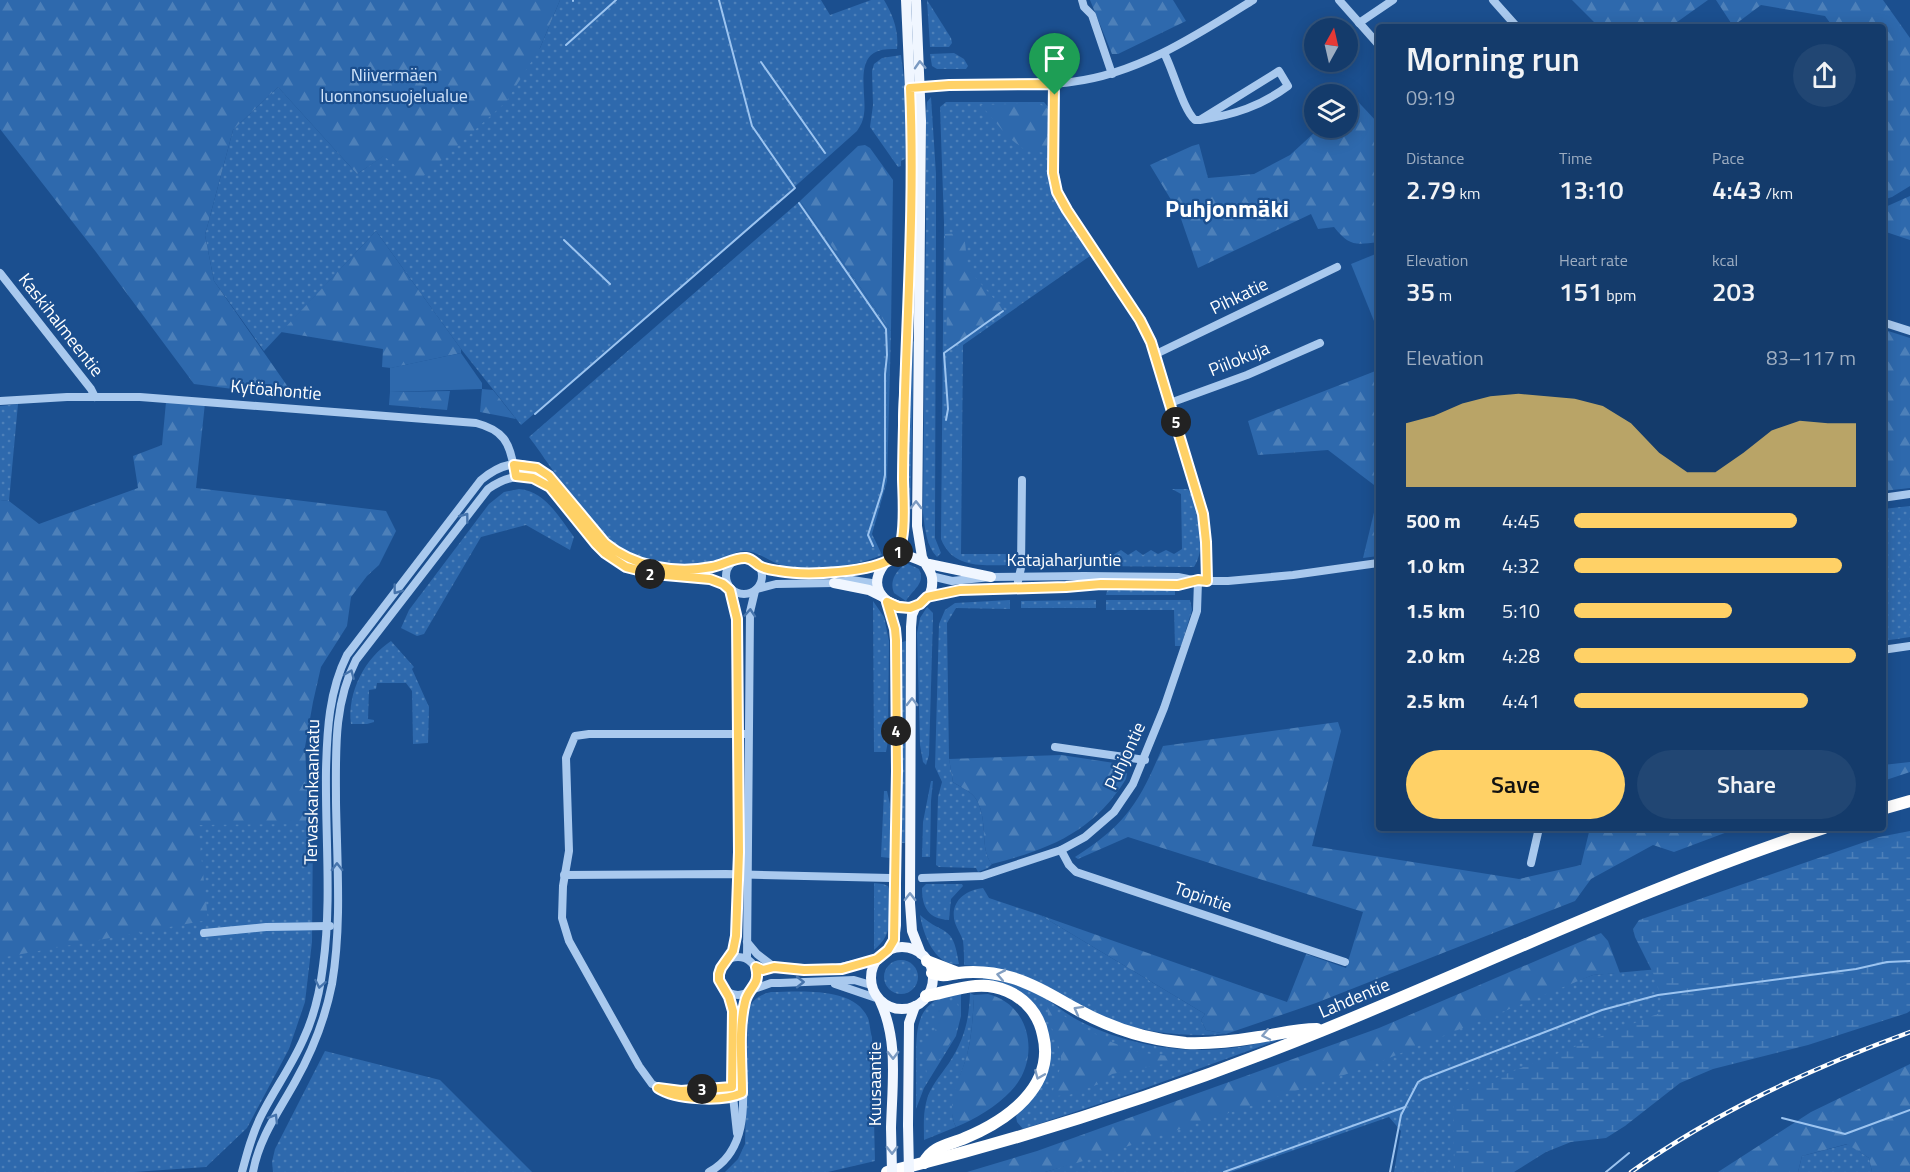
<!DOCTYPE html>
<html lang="en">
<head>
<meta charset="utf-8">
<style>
	:root { --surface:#143b6b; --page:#214673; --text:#f1f3f6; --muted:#9dadc1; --line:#33557e; --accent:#ffd166 }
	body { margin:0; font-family:"Titillium Web",sans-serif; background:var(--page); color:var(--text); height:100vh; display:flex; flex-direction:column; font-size:22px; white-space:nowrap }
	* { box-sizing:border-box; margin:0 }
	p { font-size:20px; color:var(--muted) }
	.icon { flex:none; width:33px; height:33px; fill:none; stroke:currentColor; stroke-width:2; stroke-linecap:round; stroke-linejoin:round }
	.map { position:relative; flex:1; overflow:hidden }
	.side { position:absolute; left:1376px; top:24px; width:510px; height:807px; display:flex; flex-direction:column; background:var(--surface); border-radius:6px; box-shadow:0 3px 15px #0003,0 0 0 2px var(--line) }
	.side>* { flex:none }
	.needle { width:39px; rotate:8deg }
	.fabs { position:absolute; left:1304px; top:18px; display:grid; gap:12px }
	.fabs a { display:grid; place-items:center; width:54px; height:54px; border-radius:50%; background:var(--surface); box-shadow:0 3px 15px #0003,0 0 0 2px var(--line); font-size:30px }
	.pin { position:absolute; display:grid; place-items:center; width:51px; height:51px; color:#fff; margin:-62px -26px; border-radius:50% 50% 50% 0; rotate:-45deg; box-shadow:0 0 6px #0007 }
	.pin .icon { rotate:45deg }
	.km { position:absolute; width:30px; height:30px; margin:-15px; border-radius:50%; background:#222; color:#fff; font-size:16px; line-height:30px; text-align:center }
	.round { display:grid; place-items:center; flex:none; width:63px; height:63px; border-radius:32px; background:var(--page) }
	.head { display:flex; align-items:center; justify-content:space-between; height:102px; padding:0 30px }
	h1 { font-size:33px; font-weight:600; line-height:45px }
	.figures { display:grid; grid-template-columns:repeat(3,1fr); gap:9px; height:102px; padding:6px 30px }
	.figures div { display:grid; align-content:center }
	.figures b { font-size:26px; font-weight:600 }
	.figures small { font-size:16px; font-weight:400 }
	.figures p { font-size:16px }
	.chart { height:168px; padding:12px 30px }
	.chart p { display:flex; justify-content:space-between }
	.chart svg { width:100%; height:108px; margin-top:6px; fill:var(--accent); opacity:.7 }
	.action { display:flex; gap:12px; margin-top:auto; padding:12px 30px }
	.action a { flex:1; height:69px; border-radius:36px; background:var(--accent); color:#111; font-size:24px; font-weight:600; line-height:69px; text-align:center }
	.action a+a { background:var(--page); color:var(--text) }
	ul { padding:0 30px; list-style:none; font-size:20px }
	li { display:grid; grid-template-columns:96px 72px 1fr; align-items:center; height:45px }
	li i { height:15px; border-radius:8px; background:var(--accent) }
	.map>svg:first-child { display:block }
</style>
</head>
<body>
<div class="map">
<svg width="1910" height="1172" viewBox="0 0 1910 1172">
	<defs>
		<pattern id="grass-dots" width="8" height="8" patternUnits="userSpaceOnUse" patternTransform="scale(1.5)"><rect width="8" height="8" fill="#2e69ad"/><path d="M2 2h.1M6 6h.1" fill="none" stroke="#4d80b9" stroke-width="1.8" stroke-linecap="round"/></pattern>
		<pattern id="forest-firs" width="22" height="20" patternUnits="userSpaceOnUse" patternTransform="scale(1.5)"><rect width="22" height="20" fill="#2e69ad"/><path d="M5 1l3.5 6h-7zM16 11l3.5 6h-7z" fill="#4d80b9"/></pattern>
		<pattern id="wetland-marsh" width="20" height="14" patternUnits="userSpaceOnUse" patternTransform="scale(1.5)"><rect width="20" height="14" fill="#2e69ad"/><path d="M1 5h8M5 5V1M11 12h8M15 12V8" fill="none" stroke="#4d80b9"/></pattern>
	</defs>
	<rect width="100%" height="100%" fill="#1b4f8f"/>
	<g fill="url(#grass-dots)">
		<path d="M560 0H821L830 15 871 0H884C893 15 899 31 897 49 891 49 884 49 878 51 855 59 867 96 864 114 863 121 861 125 857 131L677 292 521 425 461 349 376 231 264 351 214 281 205 235 233 130 278 87 357 174 540 48Z"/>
		<path d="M927 0 951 38 952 43 949 47H930Z"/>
		<path d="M954 53 964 59 968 66 966 69H937L932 66 930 54Z"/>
		<path d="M901 55C906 89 907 124 905 159L901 161V166L898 167 870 127 873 105 872 71 874 64 882 58Z"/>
		<path d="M931 97 936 174V232L935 538 941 553 937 557C926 546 925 528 923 513L926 223V114L927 102Z"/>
		<path d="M946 102H1044L1049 108 1048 178 1055 201 1090 256 963 345 961 554H1015L1016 565C988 564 954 572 941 539L944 223 940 107Z"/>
		<path d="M800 201 891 331 887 481 872 534 882 555C853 567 813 574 783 566 770 562 758 551 744 551 736 551 731 556 723 559 715 563 705 565 697 565 674 566 650 565 629 555 595 539 553 468 529 437Z"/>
		<path d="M913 341 914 342 910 523 908 444Z"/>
		<path d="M18 404 9 501 0 500V406Z"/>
		<path d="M519 489C545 491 559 517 574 537L570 550 526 525 481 537 424 634 417 636 401 628 409 610 489 504 504 492Z"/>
		<path d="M1172 489H1188C1200 508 1207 547 1194 567L1091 566V556L1113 555 1121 550 1128 555 1136 550 1143 555 1151 550 1158 554 1166 550 1174 554 1182 549 1181 494Z"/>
		<path d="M1910 506V637L1883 641V509Z"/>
		<path d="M906 563 919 569C926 584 913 589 906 601L894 593C889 579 897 571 906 563Z"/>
		<path d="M1109 589H1175V595H1106L1107 591Z"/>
		<path d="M1010 600V609L956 608 947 623 949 758 953 782C960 787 972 792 976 799 989 820 979 849 992 864L988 868 978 872 976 868 939 867 936 865 938 797 942 782 935 767 939 624 945 610 955 603Z"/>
		<path d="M1096 600V608H1021V601Z"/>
		<path d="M1106 600H1190L1192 610 1181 646H1175L1174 610H1106Z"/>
		<path d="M873 601 884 617 889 641 888 741 886 752H874Z"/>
		<path d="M927 607 933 613V618L929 755 926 765 923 762 920 745 917 633 920 618Z"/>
		<path d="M391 641 414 667 412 669 429 707 428 743 413 744 412 691 406 683H377L376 689 369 690 368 719 374 720V722L367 724H351C347 692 365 658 391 641Z"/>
		<path d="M906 641 905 843H902V642Z"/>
		<path d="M931 781H933L931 801 930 857H922L923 822Z"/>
		<path d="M884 791H887L890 804V858L881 857Z"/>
		<path d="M197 824H313L312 942 305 1002 289 1049 247 1128 206 1167 134 1172H0V957Z"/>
		<path d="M874 883 883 884 888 886 890 892C889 916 895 933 874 950Z"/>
		<path d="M926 884H962L963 886 951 899 949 920C928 919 922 907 922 888Z"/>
		<path d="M983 888 989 898 1040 915 1205 1014 1201 1020 1206 1030 1226 1034C1184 1037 1143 1033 1104 1018 1084 1010 1066 997 1048 987 1018 971 997 968 964 965 964 957 964 949 963 941 961 934 957 929 955 923 949 902 965 890 983 888Z"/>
		<path d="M920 915C945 937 953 923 959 964 935 967 923 934 920 915Z"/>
		<path d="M1910 946 1483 1172H1394L1401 1131 1389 1117 1231 1172H1045L1080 1161 1593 975Z"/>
		<circle cx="901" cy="977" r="17"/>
		<path d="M983 978C1005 981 1024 986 1044 997 1054 1004 1064 1012 1074 1018 1119 1043 1180 1055 1231 1048 1250 1046 1270 1040 1289 1036L1129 1094 1023 1129 1017 1122 1016 1116 1038 1091 1049 1043 1018 990 1003 983 982 981Z"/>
		<path d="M771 992C799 992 854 986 868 1018 870 1023 870 1031 872 1037L875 1161 828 1172H725L738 1159 745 1144 748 1012C751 1000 759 995 771 992Z"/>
		<path d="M961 993V1016L956 1036 924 1088 916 1109C916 1092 916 1074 916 1057 916 1022 919 998 961 993Z"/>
		<path d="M970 993 974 995C973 1015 972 1035 967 1055 962 1075 945 1107 956 1127L924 1140C924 1128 923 1115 926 1103 929 1088 940 1076 949 1063 964 1040 969 1021 970 993Z"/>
		<path d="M325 1051 440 1080 532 1172H273L272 1162 275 1149Z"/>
		<path d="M1848 1144 1869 1158 1872 1172H1798L1802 1156Z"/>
	</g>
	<g fill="url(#forest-firs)">
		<path d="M0 0H560L540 48 506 102 416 183 384 156 357 174 278 87 233 130 205 235 214 281 295 397 194 384 96 252 0 129Z"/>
		<path d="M1090 0H1173L1186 21 1118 54H1112Z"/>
		<path d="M1572 0H1708L1670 27H1599Z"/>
		<path d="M1716 0H1883L1910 38V186L1892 197 1883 200 1882 27H1833L1825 16 1761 5 1733 26Z"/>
		<path d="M1348 91 1378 123V242C1355 245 1349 246 1334 227L1318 229 1311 214 1198 268 1179 213 1150 165 1192 146 1199 144 1208 178 1254 174 1290 155 1314 133V128H1347V94H1342Z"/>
		<path d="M1038 103 1048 109 1047 153 1025 150 1008 137 981 105Z"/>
		<path d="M865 145 870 148 893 180 891 331 800 201 858 146Z"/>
		<path d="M1910 196V240L1883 231V208Z"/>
		<path d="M376 231 461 349V353L391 368 382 367 383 349 281 332Z"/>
		<path d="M964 233 968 269 1003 309 962 342 947 343 945 234Z"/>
		<path d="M1882 329 1910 338V488L1883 491Z"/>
		<path d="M1378 370V488L1328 450 1258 455 1248 421Z"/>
		<path d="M482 389 493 390 516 419 480 412Z"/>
		<path d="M450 391 447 410 389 405 390 392Z"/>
		<path d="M166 402 205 403 196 488 386 511 396 531 379 565 367 576 351 597 347 626 321 667 313 702 305 747 309 824 198 825 208 920 0 958V500L9 501 39 524 138 488 133 456 162 445Z"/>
		<path d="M1378 496V556L1363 558Z"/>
		<path d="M1338 722 1341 731 1312 846 1519 879 1581 865 1590 828H1738L1674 852 1653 845 1591 879 1575 901 1316 1003 1226 1034 1206 1030 1201 1020 1205 1014 1040 915 1287 1002 1306 954 1346 968 1363 912 1128 837 1078 859 1075 857C1127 824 1140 801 1163 746Z"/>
		<path d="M1061 755 1121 764 1127 774 1126 779C1093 832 1050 849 992 864 979 850 989 820 976 799 972 792 960 787 953 782L949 759Z"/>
		<path d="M1910 762V772L1883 781V765Z"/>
		<path d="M1601 933 1608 941 1620 973 1593 975 1362 1069 1080 1162 1045 1172H967L1037 1151 1379 1028Z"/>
		<path d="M988 994C1032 1005 1041 1060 1011 1091 997 1106 974 1120 956 1127 944 1104 961 1077 967 1055 972 1035 973 1015 974 995Z"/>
		<path d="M948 1001 957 1003C967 1027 942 1053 931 1073L927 1074 922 1048 925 1038 933 1034 937 1027 934 1013 941 1002Z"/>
		<path d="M1048 1006C1072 1021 1099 1038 1126 1048 1142 1054 1160 1055 1177 1057L1173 1062 1112 1074 1099 1084 1069 1095 1057 1096 1053 1091C1055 1081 1062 1068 1061 1058 1060 1041 1045 1021 1048 1006Z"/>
		<path d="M1910 1064V1172H1872L1869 1158 1847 1144 1802 1156 1798 1172H1718L1811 1112Z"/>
	</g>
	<path fill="url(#wetland-marsh)" d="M1910 831V1011L1907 1013 1808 1045 1713 1069 1680 1083 1625 1126 1606 1138 1571 1142 1546 1152 1514 1172H1455L1453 1114 1454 1101 1468 1089 1665 1011 1655 977 1635 937 1633 929 1639 920 1879 837Z"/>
	<g fill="#2e69ad">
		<path d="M1378 253V331L1351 264Z"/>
		<path d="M461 353 482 383V389L390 392V368Z"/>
	</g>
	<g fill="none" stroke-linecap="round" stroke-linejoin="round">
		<g stroke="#9cc4f0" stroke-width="2">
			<path d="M573 1V0"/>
			<path d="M566 45 616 0"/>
			<path d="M761 62 825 153"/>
			<path d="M799 203 886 329 887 355 885 374V475L882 491 868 535 873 546"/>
			<path d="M564 240 610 284"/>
			<path d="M535 414 795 188 752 126 719 0"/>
			<path d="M946 420 948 409 944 353 1003 311"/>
			<path d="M1782 1118 1845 1134 1910 1110"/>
			<path d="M1224 1172 1405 1107"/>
			<path d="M1390 1172 1401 1115 1418 1082 1423 1079 1602 1010 1658 995 1856 969 1887 962 1910 961"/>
			<path d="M1606 1172 1629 1153"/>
		</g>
		<g stroke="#a9c9ee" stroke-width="8">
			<path d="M1082 0 1084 7 1092 15 1112 74"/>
			<path d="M1339 0 1378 44"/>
			<path d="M1493 0 1517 27"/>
			<path d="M1359 23 1393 0"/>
			<path d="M1164 53C1173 69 1183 110 1195 120H1200L1279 71 1288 86C1261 106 1234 115 1200 120"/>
			<path d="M1054 84V183L1067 210 1147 332 1156 354 1203 514 1206 541 1207 581"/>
			<path d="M916 88C967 83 1020 89 1071 82 1138 74 1197 35 1253 0"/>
			<path d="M0 273 91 389 95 397"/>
			<path d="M1882 322 1910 331"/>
			<path d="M1156 354 1337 267"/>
			<path d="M0 401 67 397H140L476 423C503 430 510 442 514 469"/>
			<path d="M1170 403 1247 375 1320 343"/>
			<path d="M1882 498 1910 494"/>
			<circle cx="744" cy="576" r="18"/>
			<path d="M758 565C801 580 844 572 887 562"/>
			<path d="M931 576 952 581 991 577 1084 576 1178 577 1198 581H1228L1293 575 1378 563"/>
			<path d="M1018 581 1021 568 1022 480"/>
			<path d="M757 589 776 584 834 583 852 580 878 584"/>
			<path d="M927 597 959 590 1067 587 1100 584 1178 585 1192 582"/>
			<path d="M1882 650 1910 646"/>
			<path d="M1055 747 1145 760"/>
			<path d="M1061 850 1069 865 1076 872 1345 962"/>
			<path d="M1531 863 1539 828"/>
			<path d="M564 875 726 874 890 878"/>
			<path d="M922 878 982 876 1061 850 1085 837 1114 812 1133 784 1164 708 1197 611 1198 581"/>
			<path d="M204 933 266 927 330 926"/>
			<path d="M747 942 757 954 774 967"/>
			<circle cx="738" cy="976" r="19"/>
			<path d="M747 958 750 612 755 591"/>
			<path d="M729 959 737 936 739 852 737 619 730 589"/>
			<path d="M756 967 763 970 774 967 832 969 877 959"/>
			<path d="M835 984 879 999"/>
			<path d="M725 990 733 1011 732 1087 737 1133"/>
			<path d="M751 990 771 983H780L854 980 871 985"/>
			<path d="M675 1091C691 1091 723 1082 736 1090"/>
			<path d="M742 1093 732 1098 672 1094 652 1084 639 1066 569 941 562 918 563 886 569 851 566 758 575 736 589 734H747"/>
			<path d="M242 1172C247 1153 252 1134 261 1116 274 1090 291 1067 303 1040 314 1017 320 991 323 966 332 901 325 835 326 770 327 730 329 691 347 655L481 480C546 426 573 522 615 551 646 573 701 574 735 560"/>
			<path d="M253 1172C259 1138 279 1111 295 1082 312 1052 325 1019 332 984 342 925 337 862 336 802 336 753 333 705 356 660L488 489C550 445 572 531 614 560 651 585 698 567 728 587"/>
			<path d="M709 1172C770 1139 726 1045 748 992"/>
		</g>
		<g stroke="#f0f6ff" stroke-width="10">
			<path d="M916 0 921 121 917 526 922 557C925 565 931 570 932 578 937 627 855 607 883 566 898 545 913 559 929 564L991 577"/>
			<path d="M896 556 900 548 903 535V417L912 230V136L906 0"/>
			<path d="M834 583 869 590 883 597"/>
			<path d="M887 602 895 629 896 640V925L894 940 888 950"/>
			<path d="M916 606 912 615 911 627 910 903 912 931 921 954"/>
			<circle cx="902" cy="978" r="31"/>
			<path d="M880 1001C899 1041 892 1086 891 1128"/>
			<path d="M908 1125 909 1023 915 1006"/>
		</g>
		<g stroke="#fff" stroke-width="12">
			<path d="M1882 809 1910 801"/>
			<path d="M927 961 958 973"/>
			<path d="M932 973C945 977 946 975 958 973 975 971 996 973 1013 978 1036 985 1056 998 1078 1010 1111 1028 1148 1040 1186 1043 1210 1044 1235 1041 1259 1037 1279 1034 1296 1029 1317 1029"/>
			<path d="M924 1163C932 1146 949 1145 965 1138 1006 1121 1056 1087 1043 1035 1039 1015 1026 999 1007 991 980 979 953 991 926 996"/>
			<path d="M887 1172C1035 1136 1180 1088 1321 1031 1488 963 1652 884 1824 828"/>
		</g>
		<defs>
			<path id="rail" d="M1631 1172C1717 1111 1812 1068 1910 1032"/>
		</defs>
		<use href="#rail" stroke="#fff" stroke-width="4.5"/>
		<use href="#rail" stroke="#1b4f8f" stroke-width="2" stroke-dasharray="7" stroke-linecap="butt"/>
		<g stroke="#f0f6ff" stroke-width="10">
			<path d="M908 1125 909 1172"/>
			<path d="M891 1128 892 1172"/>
		</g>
	</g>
	<defs><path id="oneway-chevron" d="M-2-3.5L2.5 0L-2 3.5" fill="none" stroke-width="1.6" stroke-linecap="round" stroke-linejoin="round" transform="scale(1.5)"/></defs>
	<g stroke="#7b9ac1">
		<use href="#oneway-chevron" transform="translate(920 65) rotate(-93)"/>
		<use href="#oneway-chevron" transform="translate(916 505) rotate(-90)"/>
		<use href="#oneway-chevron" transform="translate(912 702) rotate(-90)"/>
		<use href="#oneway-chevron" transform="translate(910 897) rotate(-90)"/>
		<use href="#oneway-chevron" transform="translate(893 1055) rotate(89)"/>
		<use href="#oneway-chevron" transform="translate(892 1150) rotate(89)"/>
	</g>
	<g stroke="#4674ac">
		<use href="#oneway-chevron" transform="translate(465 517) rotate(-53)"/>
		<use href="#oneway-chevron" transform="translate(397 590) rotate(127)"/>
		<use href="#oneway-chevron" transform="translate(750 613) rotate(-86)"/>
		<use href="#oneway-chevron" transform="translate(350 674) rotate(-67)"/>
		<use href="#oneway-chevron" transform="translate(337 867) rotate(-91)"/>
		<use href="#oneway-chevron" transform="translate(800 982)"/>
		<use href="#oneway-chevron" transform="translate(320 984) rotate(101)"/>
		<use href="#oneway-chevron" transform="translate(274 1118) rotate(-59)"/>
	</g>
	<g stroke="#829ec1">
		<use href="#oneway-chevron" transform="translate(1001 975) rotate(-169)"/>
		<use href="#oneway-chevron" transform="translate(1078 1010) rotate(-151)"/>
		<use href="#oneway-chevron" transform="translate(1266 1035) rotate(168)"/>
		<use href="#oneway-chevron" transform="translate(1039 1075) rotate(113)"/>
	</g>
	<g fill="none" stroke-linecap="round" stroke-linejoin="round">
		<defs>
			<path id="route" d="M1054 84 1053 173 1057 192 1067 210 1140 320 1151 342 1203 514 1206 542 1207 581 1198 580 1178 585 1101 584 1066 587 960 590 927 597 920 604 910 608 898 607 887 602 895 629 896 640 897 771 894 940 888 950 877 959 842 969 804 970 774 967 763 970 756 967C761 986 748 987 745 1002 738 1030 742 1064 742 1093 723 1102 676 1100 658 1088L681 1091 732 1087 733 1011 729 997 719 980V974L721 968 733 951 736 936 739 852 737 619 730 590 723 584 710 579 654 574 626 567 605 553 596 544 550 487 533 478 516 476 514 465 537 468 549 476 605 543C634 567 675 574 712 567 723 565 735 557 746 558 752 559 754 562 758 565 763 569 773 570 779 571 806 576 873 573 894 557 908 546 903 495 903 478 904 348 916 218 910 88L949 85Z"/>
		</defs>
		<use href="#route" stroke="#fff" stroke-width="12"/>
		<use href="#route" stroke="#ffd166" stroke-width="8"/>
	</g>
	<g text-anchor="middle" stroke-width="4.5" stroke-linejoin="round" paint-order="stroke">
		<g font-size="18" fill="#cfe3fa" stroke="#1b4f8f">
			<text x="394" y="81">Niivermäen<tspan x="394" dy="21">luonnonsuojelualue</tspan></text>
		</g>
		<g font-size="18" fill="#fff" stroke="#1b4f8f">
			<text transform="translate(1239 296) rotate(-26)" y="6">Pihkatie</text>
			<text transform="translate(61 325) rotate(52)" y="6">Kaskihalmeentie</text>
			<text transform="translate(1239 359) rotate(-22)" y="6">Piilokuja</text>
			<text transform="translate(276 390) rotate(5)" y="6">Kytöahontie</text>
			<text x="1064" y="566">Katajaharjuntie</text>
			<text transform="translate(1125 756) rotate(-65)" y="6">Puhjontie</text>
			<text transform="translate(312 792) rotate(-89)" y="6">Tervaskankaankatu</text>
			<text transform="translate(1203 897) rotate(19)" y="6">Topintie</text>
			<text transform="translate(1354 998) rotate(-23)" y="6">Lahdentie</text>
			<text transform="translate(875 1084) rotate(-90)" y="6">Kuusaantie</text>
		</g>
		<g font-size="24" font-weight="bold" fill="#fff" stroke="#1b4f8f">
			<text x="1227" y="217">Puhjonmäki</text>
		</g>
	</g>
</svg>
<div class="fabs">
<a><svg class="needle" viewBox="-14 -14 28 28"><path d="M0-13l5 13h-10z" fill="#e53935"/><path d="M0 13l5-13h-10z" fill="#9dadc1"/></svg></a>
<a><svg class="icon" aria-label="layers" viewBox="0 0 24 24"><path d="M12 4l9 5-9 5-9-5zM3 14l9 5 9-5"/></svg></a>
</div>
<div class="pin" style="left:1055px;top:95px;background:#1e9e55"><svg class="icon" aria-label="arrive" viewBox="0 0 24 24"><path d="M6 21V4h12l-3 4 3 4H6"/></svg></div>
<b class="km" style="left:898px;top:552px">1</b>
<b class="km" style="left:650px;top:574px">2</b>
<b class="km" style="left:702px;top:1089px">3</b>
<b class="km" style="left:896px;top:731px">4</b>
<b class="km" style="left:1176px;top:422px">5</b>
<section class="side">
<div class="head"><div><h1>Morning run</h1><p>09:19</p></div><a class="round"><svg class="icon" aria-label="share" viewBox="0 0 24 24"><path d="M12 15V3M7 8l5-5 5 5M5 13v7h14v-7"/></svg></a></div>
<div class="figures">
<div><p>Distance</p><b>2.79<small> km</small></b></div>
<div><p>Time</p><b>13:10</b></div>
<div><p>Pace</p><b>4:43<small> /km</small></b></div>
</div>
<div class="figures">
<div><p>Elevation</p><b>35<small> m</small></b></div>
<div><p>Heart rate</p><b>151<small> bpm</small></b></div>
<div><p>kcal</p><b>203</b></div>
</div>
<div class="chart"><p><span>Elevation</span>83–117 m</p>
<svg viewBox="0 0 160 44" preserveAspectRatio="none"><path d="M0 44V18L10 15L20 10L30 7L40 6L50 7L60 8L70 11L80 18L90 30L100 38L110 38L120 30L130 21L140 17L150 18L160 18V44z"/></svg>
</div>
<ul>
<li><b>500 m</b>4:45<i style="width:79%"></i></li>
<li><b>1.0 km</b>4:32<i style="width:95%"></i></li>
<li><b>1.5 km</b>5:10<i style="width:56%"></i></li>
<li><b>2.0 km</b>4:28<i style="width:100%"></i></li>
<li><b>2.5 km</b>4:41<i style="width:83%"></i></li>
</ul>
<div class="action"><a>Save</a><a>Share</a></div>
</section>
</div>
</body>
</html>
